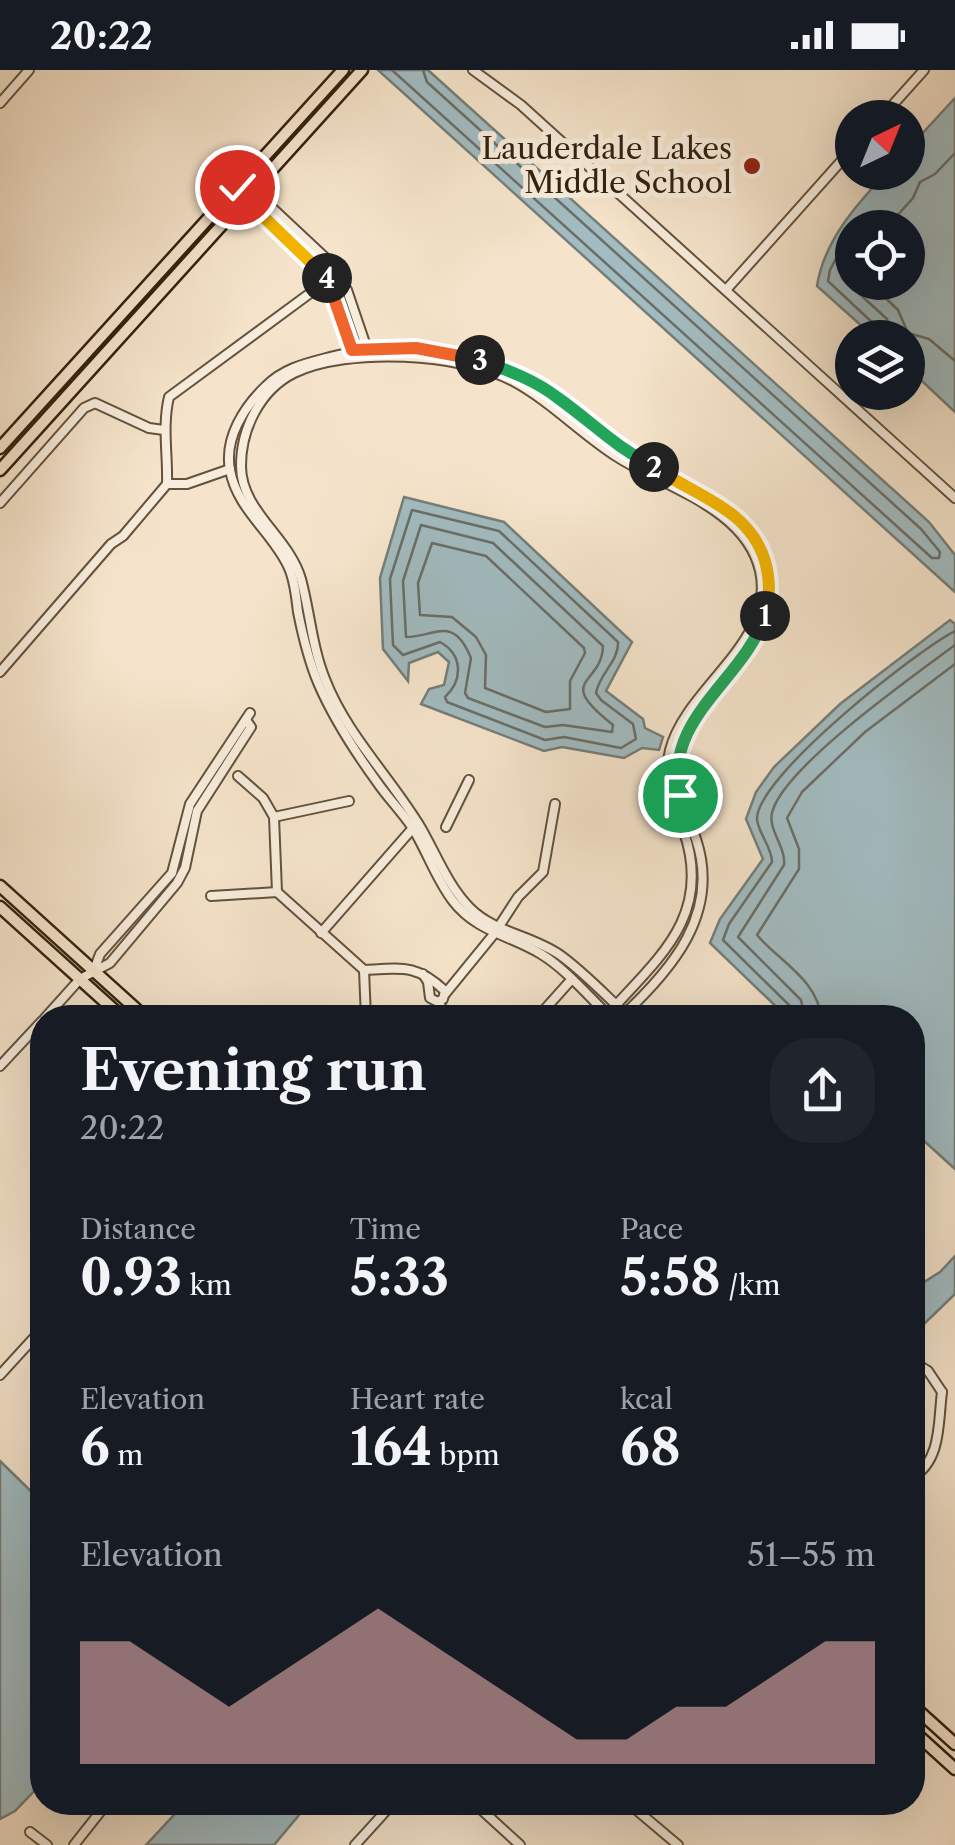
<!DOCTYPE html>
<html lang="en">
<head>
<meta charset="utf-8">
<style>
	:root { --surface:#171b24; --page:#20242c; --text:#f1f3f6; --muted:#9ea1a6; --accent:#c59692 }
	body { margin:0; font-family:"Libre Caslon Text",serif; background:var(--page); color:var(--text); height:100vh; display:flex; flex-direction:column; font-size:38px; white-space:nowrap }
	* { box-sizing:border-box; margin:0 }
	p { font-size:32px; color:var(--muted) }
	.icon { flex:none; width:55px; height:55px; fill:none; stroke:currentColor; stroke-width:2; stroke-linecap:round; stroke-linejoin:round }
	.map { position:relative; flex:1; overflow:hidden }
	.drawer { position:absolute; left:30px; top:935px; width:895px; height:810px; display:flex; flex-direction:column; background:var(--surface); border-radius:40px; box-shadow:0 10px 40px #0002 }
	.drawer>* { flex:none }
	.needle { width:65px; rotate:43deg }
	.buttons { position:absolute; left:835px; top:30px; display:grid; gap:20px }
	.buttons a { display:grid; place-items:center; width:90px; height:90px; border-radius:50%; background:var(--surface); box-shadow:0 10px 40px #0002; font-size:50px }
	.pin { position:absolute; display:grid; place-items:center; width:85px; height:85px; color:#fff; margin:-42px; border:5px solid #fff; border-radius:50%; box-shadow:0 2px 10px #0007 }
	.km { position:absolute; width:50px; height:50px; margin:-25px; border-radius:50%; background:#222; color:#fff; font-size:28px; line-height:50px; text-align:center }
	.round { display:grid; place-items:center; flex:none; width:105px; height:105px; border-radius:40px; background:var(--page) }
	.summary { display:flex; align-items:center; justify-content:space-between; height:170px; padding:0 50px }
	h1 { font-size:55px; font-weight:800; line-height:75px }
	.stats { display:grid; grid-template-columns:repeat(3,1fr); gap:15px; height:170px; padding:10px 50px }
	.stats div { display:grid; align-content:center }
	.stats b { font-size:50px; font-weight:800 }
	.stats small { font-size:28px; font-weight:400 }
	.stats p { font-size:28px }
	.chart { height:280px; padding:20px 50px }
	.chart p { display:flex; justify-content:space-between }
	.chart svg { width:100%; height:180px; margin-top:10px; fill:var(--accent); opacity:.7 }
	.status { display:flex; justify-content:space-between; align-items:center; height:70px; padding:0 50px; background:var(--surface); direction:ltr }
	.status svg { height:28px; fill:currentColor }
	.map>svg:first-child { display:block }
</style>
</head>
<body>
<div class="status"><b>20:22</b><svg viewBox="0 0 49 12"><path d="M0 12V9h3v3zM5 12V6h3v6zM10 12V3h3v9zM15 12V0h3v12zM26 1h20v11H26zM47 4h2v5h-2z"/></svg></div>
<div class="map">
<svg width="955" height="1775" viewBox="0 0 955 1775">
	<rect width="100%" height="100%" fill="#f5e4cb"/>
	<filter id="stains"><feTurbulence type="fractalNoise" baseFrequency=".002" numOctaves="4"/><feColorMatrix values="0 0 0 0 .2 0 0 0 0 .09 0 0 0 0 .02 0 0 0 .5 -.17"/></filter>
	<radialGradient id="worn" r=".72"><stop offset=".6" stop-color="#630" stop-opacity="0"/><stop offset="1" stop-color="#630" stop-opacity=".3"/></radialGradient>
	<g fill="#a2bcc1" stroke="#757e79" stroke-width="2.5" fill-rule="evenodd">
		<path d="M378 0H428L929 452 955 485V522Z"/>
		<path d="M955 28V342L908 298V268L874 267 817 216C824 171 856 135 886 103L908 102V79ZM852 158H908V212H852Z"/>
		<path d="M404 427 504 452 632 572 606 621 643 649 645 658 663 667 659 680 642 678 624 688 562 677 544 681 421 634 429 619 444 615 449 592 438 582 409 593 408 611 383 579 380 508Z"/>
		<path d="M950 550 955 554V1099L913 1061 912 948 787 947 710 873 720 849 763 789 746 749 756 722 774 697 840 634Z"/>
		<path d="M955 1186V1224L922 1256 913 1255V1219L940 1202Z"/>
		<path d="M0 1391 42 1432V1713L15 1741 0 1749Z"/>
		<path d="M185 1733V1732L309 1733 274 1775H146Z"/>
	</g>
	<g fill="none" stroke-linecap="round" stroke-linejoin="round">
		<g stroke="#6a6e68" stroke-width="2.5">
			<path d="M392 0 932 488H939L940 482 921 459 427 12 423 0"/>
			<path d="M852 158 830 200 828 211 876 256 879 268"/>
			<path d="M886 158 913 128 920 112 935 104 955 83"/>
			<path d="M852 184 842 208 887 249 892 268"/>
			<path d="M869 212 898 240 908 263 929 269 955 291"/>
			<path d="M412 440 499 461 618 572C619 591 599 604 596 623L601 630 633 654 636 669 621 678 564 667 545 670 447 632 445 627C464 609 462 584 440 572L403 585 393 575 390 509Z"/>
			<path d="M421 455 493 473 603 576C602 616 553 608 613 655L612 662 563 655 545 657 468 628 465 623 471 588C453 544 435 567 406 567L403 511Z"/>
			<path d="M432 473 486 486 584 578 585 583 570 611V639L546 642 485 618 486 585 476 567 452 547 420 545 418 513Z"/>
			<path d="M793 948 790 936 723 870 729 854 772 792C772 777 758 763 757 749 756 707 917 580 955 561"/>
			<path d="M805 948 801 930 738 867 784 795C786 777 768 760 772 743 782 698 915 605 955 575"/>
			<path d="M821 948C819 911 778 890 757 865L799 799V779L787 748 802 722 865 662 955 594"/>
		</g>
		<defs>
			<g id="minor">
				<path d="M473 0 521 35 955 428"/>
				<path d="M0 33 29 0"/>
				<path d="M881 48 924 0"/>
				<path d="M726 220 852 79"/>
				<path d="M353 280 327 206 245 129 225 97 235 98 254 121 331 193 347 220 367 279"/>
				<path d="M230 399 187 414H167C168 385 162 356 169 327L313 221"/>
				<path d="M0 433 84 338 95 333 149 358 164 360"/>
				<path d="M0 602 111 474 123 466 167 414"/>
				<path d="M238 706 263 728 274 747 277 822"/>
				<path d="M274 747 349 731"/>
				<path d="M446 757 469 710"/>
				<path d="M211 826 277 822 364 900"/>
				<path d="M321 863 413 758"/>
				<path d="M94 900 100 884 172 803 190 734 250 643"/>
				<path d="M364 900C402 898 417 894 445 921L443 929 438 932"/>
				<path d="M364 900 366 948"/>
				<path d="M423 904 428 912 430 928 438 932 444 941"/>
				<path d="M445 924 494 864 518 827 543 802 555 734"/>
				<path d="M606 946C657 889 713 847 684 762 676 736 663 707 670 680 686 617 776 573 760 501 746 439 667 418 619 388 582 365 552 332 513 311 461 283 348 277 294 303 260 320 241 359 241 396 241 441 289 467 301 509 310 542 312 577 325 609 346 664 391 708 421 758 436 784 448 816 470 838 495 863 532 865 560 885 585 903 607 927 630 948"/>
				<path d="M45 948 80 909 110 893 177 813 185 798 197 741 251 657 246 650"/>
				<path d="M537 948 571 910"/>
				<path d="M611 948C589 927 567 900 541 884 510 865 477 862 453 831 436 809 427 781 412 757 401 741 388 728 377 712 356 683 333 647 319 615 309 592 303 567 298 542 296 527 295 510 288 496 272 462 237 439 230 400 224 368 244 337 266 316 285 297 308 293 334 286 396 270 468 278 526 308 563 328 589 360 625 381 672 409 753 438 766 497 785 581 690 613 678 687 673 716 687 742 696 769 721 843 672 900 620 948"/>
				<path d="M0 996 42 951"/>
				<path d="M912 1291 928 1301 942 1322"/>
				<path d="M0 1305 42 1259"/>
				<path d="M912 1408C942 1390 938 1352 942 1322"/>
				<path d="M473 1732 520 1775"/>
				<path d="M627 1732 678 1775"/>
				<path d="M30 1762 47 1775"/>
				<path d="M74 1775 108 1732"/>
				<path d="M355 1775 394 1732"/>
			</g>
			<g id="major">
				<path d="M0 378 343 0"/>
				<path d="M0 400 362 0"/>
				<path d="M0 816 146 948"/>
				<path d="M0 837 123 948"/>
				<path d="M912 1635 955 1674"/>
				<path d="M912 1660 955 1699"/>
			</g>
		</defs>
		<use href="#minor" stroke="#63523d" stroke-width="12"/>
		<use href="#major" stroke="#32210e" stroke-width="15"/>
		<use href="#minor" stroke="#f8eddd" stroke-width="8"/>
		<use href="#major" stroke="#f5e4cb" stroke-width="10"/>
	</g>
	<g fill="none" stroke-linecap="round" stroke-linejoin="round">
		<defs>
			<path id="split-1" d="M680 725C663 648 743 611 765 546"/>
			<path id="split-2" d="M654 397C695 426 749 438 765 491 770 509 770 529 765 546"/>
			<path id="split-3" d="M480 290C507 300 535 310 558 328 593 353 614 376 654 397"/>
			<path id="split-4" d="M327 208 352 280 416 278 480 290"/>
			<path id="split-5" d="M237 117 245 129 327 208"/>
		</defs>
		<use href="#split-1" stroke="#fff" stroke-width="20"/>
		<use href="#split-2" stroke="#fff" stroke-width="20"/>
		<use href="#split-3" stroke="#fff" stroke-width="20"/>
		<use href="#split-4" stroke="#fff" stroke-width="20"/>
		<use href="#split-5" stroke="#fff" stroke-width="20"/>
		<use href="#split-1" stroke="#22a559" stroke-width="12"/>
		<use href="#split-2" stroke="#f5b400" stroke-width="12"/>
		<use href="#split-3" stroke="#22a559" stroke-width="12"/>
		<use href="#split-4" stroke="#f0652b" stroke-width="12"/>
		<use href="#split-5" stroke="#f5b400" stroke-width="12"/>
	</g>
	<circle fill="#8f2418" stroke="#f8eddd" stroke-width="4" cx="752" cy="96" r="10"/>
	<g text-anchor="middle" stroke-width="10" stroke-linejoin="round" paint-order="stroke">
		<g font-size="30" fill="#32210e" stroke="#f8eddd" text-anchor="end">
			<text x="732" y="89">Lauderdale Lakes<tspan x="732" dy="34">Middle School</tspan></text>
		</g>
	</g>
	<rect width="100%" height="100%" filter="url(#stains)"/>
	<rect width="100%" height="100%" fill="url(#worn)"/>
</svg>
<div class="buttons">
<a><svg class="needle" viewBox="-14 -14 28 28"><path d="M0-13l5 13h-10z" fill="#e53935"/><path d="M0 13l5-13h-10z" fill="#9ea1a6"/></svg></a>
<a><svg class="icon" aria-label="locate" viewBox="0 0 24 24"><circle cx="12" cy="12" r="6"/><path d="M12 2v4M12 18v4M2 12h4M18 12h4"/></svg></a>
<a><svg class="icon" aria-label="layers" viewBox="0 0 24 24"><path d="M12 4l9 5-9 5-9-5zM3 14l9 5 9-5"/></svg></a>
</div>
<div class="pin" style="left:680px;top:725px;background:#1e9e55"><svg class="icon" aria-label="arrive" viewBox="0 0 24 24"><path d="M6 21V4h12l-3 4 3 4H6"/></svg></div>
<div class="pin" style="left:237px;top:117px;background:#d93025"><svg class="icon" aria-label="check" viewBox="0 0 24 24"><path d="M5 12l5 5 9-10"/></svg></div>
<b class="km" style="left:765px;top:546px">1</b>
<b class="km" style="left:654px;top:397px">2</b>
<b class="km" style="left:480px;top:290px">3</b>
<b class="km" style="left:327px;top:208px">4</b>
<section class="drawer">
<div class="summary"><div><h1>Evening run</h1><p>20:22</p></div><a class="round"><svg class="icon" aria-label="share" viewBox="0 0 24 24"><path d="M12 15V3M7 8l5-5 5 5M5 13v7h14v-7"/></svg></a></div>
<div class="stats">
<div><p>Distance</p><b>0.93<small> km</small></b></div>
<div><p>Time</p><b>5:33</b></div>
<div><p>Pace</p><b>5:58<small> /km</small></b></div>
</div>
<div class="stats">
<div><p>Elevation</p><b>6<small> m</small></b></div>
<div><p>Heart rate</p><b>164<small> bpm</small></b></div>
<div><p>kcal</p><b>68</b></div>
</div>
<div class="chart"><p><span>Elevation</span>51–55 m</p>
<svg viewBox="0 0 160 44" preserveAspectRatio="none"><path d="M0 44V14L10 14L20 22L30 30L40 22L50 14L60 6L70 14L80 22L90 30L100 38L110 38L120 30L130 30L140 22L150 14L160 14V44z"/></svg>
</div>
</section>
</div>
</body>
</html>
